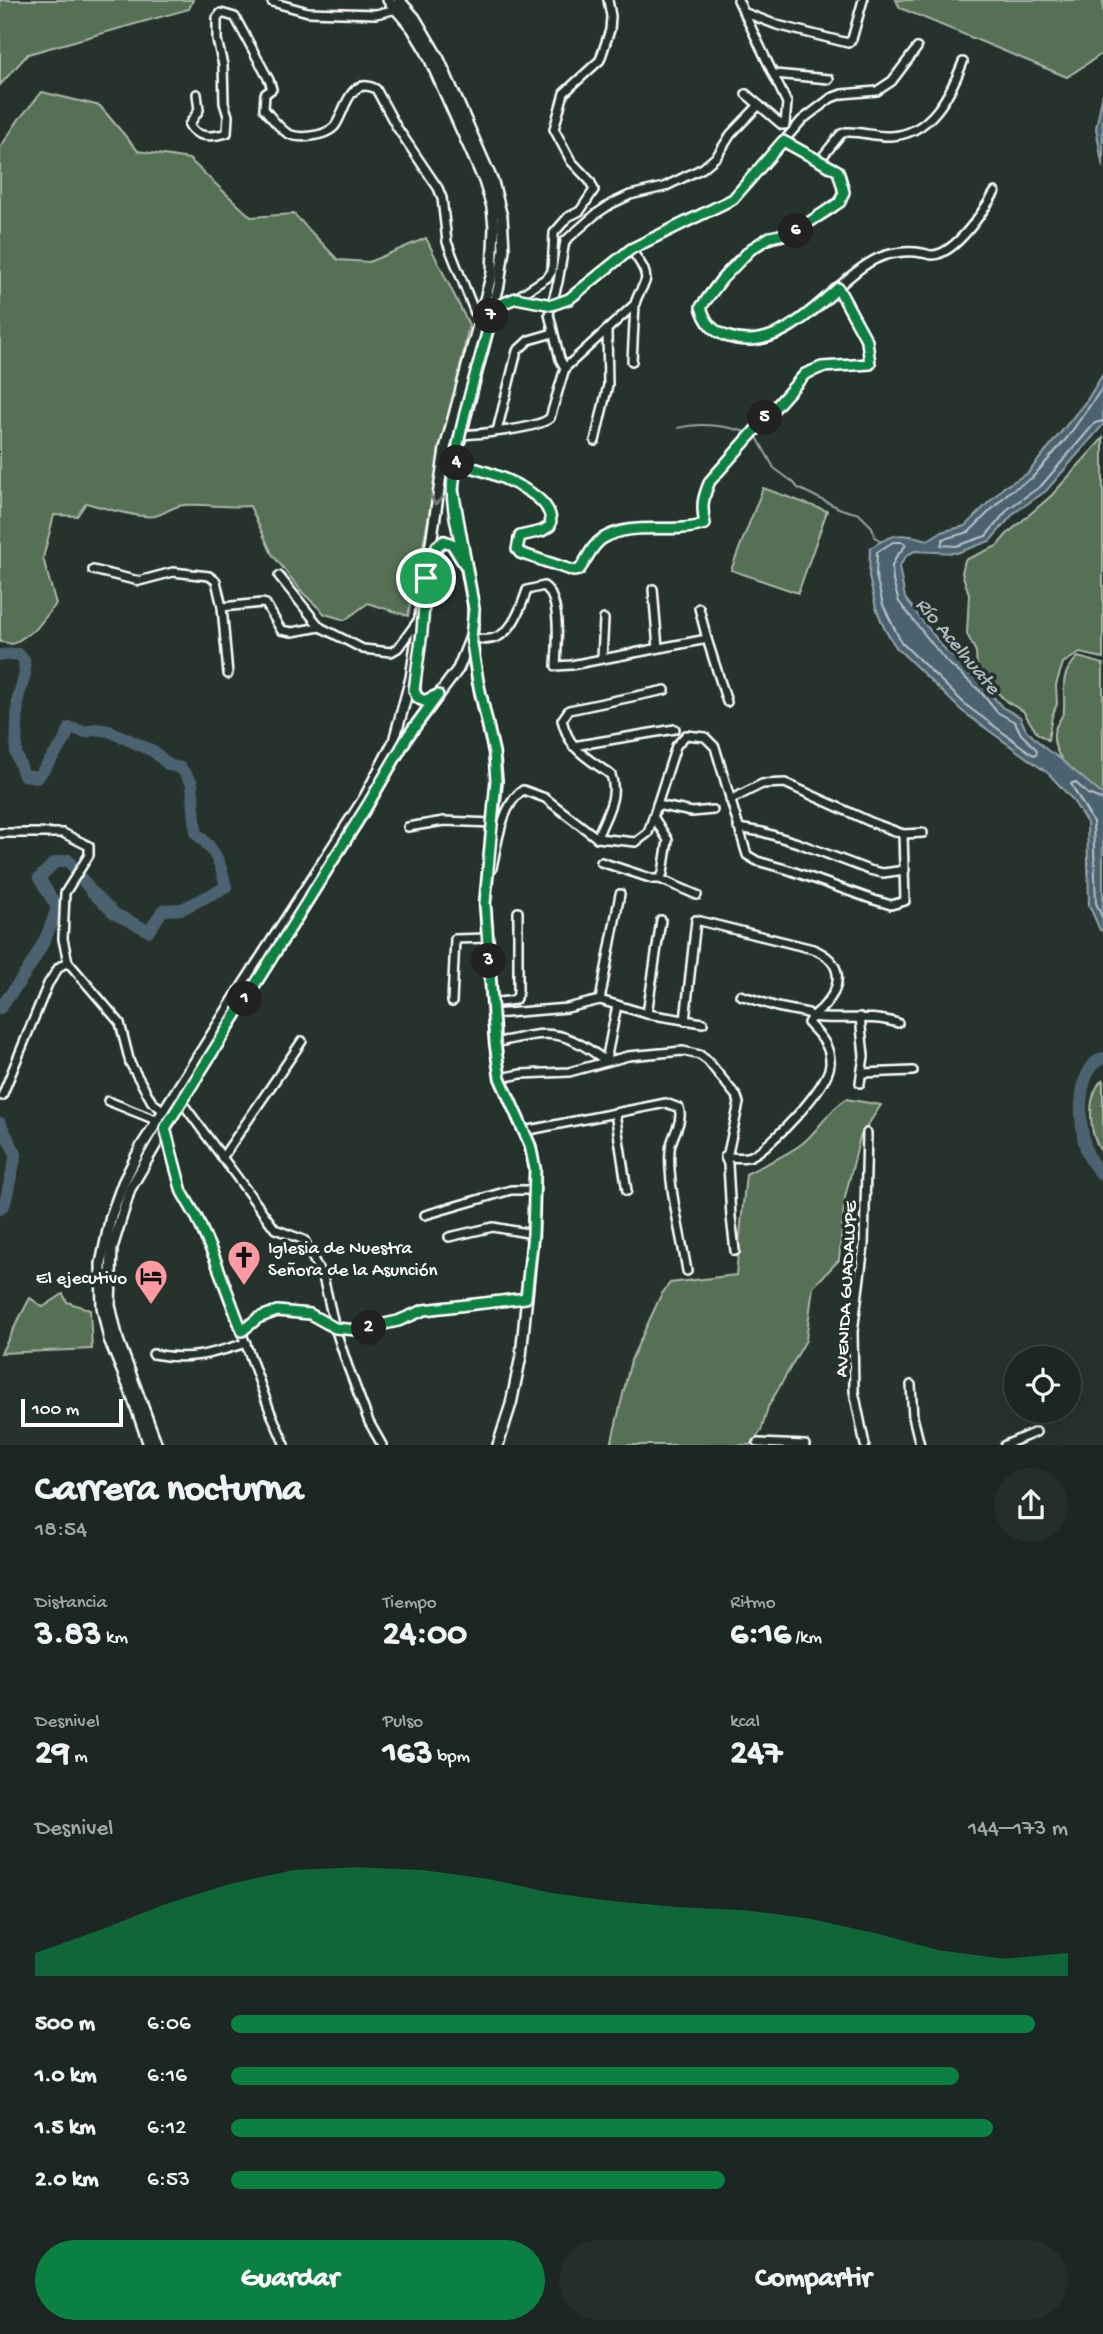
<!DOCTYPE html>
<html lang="es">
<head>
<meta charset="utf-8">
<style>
	:root { --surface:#1c2622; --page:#252e2a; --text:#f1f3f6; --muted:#a0a5a5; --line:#3a4340; --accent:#0b8043 }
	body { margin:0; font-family:"Gochi Hand",sans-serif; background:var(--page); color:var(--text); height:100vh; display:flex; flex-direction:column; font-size:26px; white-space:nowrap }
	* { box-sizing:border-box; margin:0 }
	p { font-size:23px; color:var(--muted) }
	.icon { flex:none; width:38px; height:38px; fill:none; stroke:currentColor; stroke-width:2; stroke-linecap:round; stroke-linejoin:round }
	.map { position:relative; height:1445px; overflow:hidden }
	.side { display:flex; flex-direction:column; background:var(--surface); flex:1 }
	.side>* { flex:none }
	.tools { position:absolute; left:1004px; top:1346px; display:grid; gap:14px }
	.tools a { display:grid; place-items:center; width:77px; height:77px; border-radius:50%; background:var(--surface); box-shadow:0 4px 18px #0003,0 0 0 2px var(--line); font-size:35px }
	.scale { position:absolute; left:21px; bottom:18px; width:102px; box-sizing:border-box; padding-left:7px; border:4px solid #fff; border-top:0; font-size:19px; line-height:24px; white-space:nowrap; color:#fff; -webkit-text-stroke:5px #26332d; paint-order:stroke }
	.pin { position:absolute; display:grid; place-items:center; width:60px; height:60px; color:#fff; margin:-30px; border:4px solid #fff; border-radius:50%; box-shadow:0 2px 7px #0007 }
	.km { position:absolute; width:35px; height:35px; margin:-18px; border-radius:50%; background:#222; color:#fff; font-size:19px; line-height:35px; text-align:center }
	.round { display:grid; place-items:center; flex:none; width:74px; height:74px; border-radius:37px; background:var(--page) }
	.head { display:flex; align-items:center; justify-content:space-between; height:119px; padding:0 35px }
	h1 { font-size:38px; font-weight:700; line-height:52px }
	.metrics { display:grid; grid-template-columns:repeat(3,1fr); gap:10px; height:119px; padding:7px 35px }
	.metrics div { display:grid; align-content:center }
	.metrics b { font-size:35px; font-weight:700 }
	.metrics small { font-size:19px; font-weight:400 }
	.metrics p { font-size:19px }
	.chart { height:196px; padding:14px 35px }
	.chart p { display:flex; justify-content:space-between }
	.chart svg { width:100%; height:126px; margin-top:7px; fill:var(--accent); opacity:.7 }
	.primary-button { display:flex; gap:14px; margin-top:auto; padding:14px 35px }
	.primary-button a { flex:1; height:80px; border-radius:42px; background:var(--accent); color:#fff; font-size:28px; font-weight:700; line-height:80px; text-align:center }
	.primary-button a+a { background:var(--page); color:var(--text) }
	ul { padding:0 35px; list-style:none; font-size:23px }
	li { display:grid; grid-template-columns:112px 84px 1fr; align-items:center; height:52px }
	li i { height:18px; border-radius:9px; background:var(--accent) }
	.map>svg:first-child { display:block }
</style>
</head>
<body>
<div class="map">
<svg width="1103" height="1445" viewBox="0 0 1103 1445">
	<rect width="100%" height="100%" fill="#26332d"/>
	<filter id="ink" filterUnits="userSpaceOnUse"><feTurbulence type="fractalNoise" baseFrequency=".0143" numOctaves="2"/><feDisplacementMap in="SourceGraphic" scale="14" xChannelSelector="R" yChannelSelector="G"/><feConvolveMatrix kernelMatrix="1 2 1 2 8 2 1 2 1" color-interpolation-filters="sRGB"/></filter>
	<g filter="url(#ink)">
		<g fill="#576f54" stroke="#abb7aa" stroke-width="2">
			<path d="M0 0H193L189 9 28 54 0 85Z"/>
			<path d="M896 0H1103V53L1067 77 900 8Z"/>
			<path d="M42 92 100 106 138 151 189 159 251 217 294 214 338 260 369 262 426 238 469 325 408 616 368 603 345 620 325 614 303 593 272 554 250 506C228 508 207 504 185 505 171 506 167 513 155 516 140 519 102 507 86 503L77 516 54 515 43 558 56 604 36 629 13 644 0 642V148L19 119Z"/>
			<path d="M1103 438V658L1080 653 1063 663 1056 685 1057 704 1052 716 1048 740 1037 733 1023 711 1007 702 988 683 977 668 976 652 967 634 969 594 962 573 965 560 997 546 1008 533 1051 496Z"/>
			<path d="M763 488 827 511 798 593 731 570Z"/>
			<path d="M1078 657 1103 664V795C1082 781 1051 760 1054 733 1055 723 1064 718 1064 708 1065 684 1059 676 1078 657Z"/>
			<path d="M1103 1079V1154C1088 1135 1086 1096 1103 1079Z"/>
			<path d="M846 1099 881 1105 860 1137 845 1197 839 1260 813 1287 806 1340 768 1407 761 1431 751 1445H611L631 1360 661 1295 670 1283 736 1275 746 1174C765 1164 787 1156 804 1142 820 1128 828 1111 846 1099Z"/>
			<path d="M63 1294 67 1302 90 1310 92 1349 1 1353 30 1298 43 1307Z"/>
		</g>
		<g fill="#4c6470" stroke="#94a2a9" stroke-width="2">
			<path d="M1103 93V168L1096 128Z"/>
			<path d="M1103 374V425L1046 491 1014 513 990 541 957 553 915 551 907 555 899 567 905 598 943 647 984 686 1002 707 1020 717 1026 730 1047 750 1058 757 1103 795V931L1100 930 1089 905 1087 823 1072 799 1049 774 962 711 896 647 885 630 876 608 869 577 870 548C895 532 900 533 928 540L941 532 965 526 1004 487 1028 473 1087 400Z"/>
		</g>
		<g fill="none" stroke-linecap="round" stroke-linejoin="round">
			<g stroke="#b7c1c6" stroke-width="2">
				<path d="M1103 387 1067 438 1032 478 1009 492 969 532 943 539 941 545 956 546 986 536 1009 508 1041 486 1095 423 1103 421"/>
				<path d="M893 542H903L906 545 896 557 892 566 893 581 899 602 945 660 980 691 997 712 1015 722 1021 734 1037 750 1036 755 1032 754 967 706 901 642 883 605 876 576 877 552Z"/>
				<path d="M1103 800 1088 794 1075 782 1071 784 1093 822 1096 903 1103 919"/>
			</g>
			<g stroke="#94a2a9" stroke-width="2">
				<path d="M678 428C701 422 723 425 746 432"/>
				<path d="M755 437 758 439 774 468 793 482 798 488 841 509 859 514 872 527 875 537 881 541"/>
			</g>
			<g stroke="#4c6470" stroke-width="12">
				<path d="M0 655 18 654 24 659 25 674 18 698 16 754 24 775 38 777 63 743 70 728 86 732 96 729 109 731 153 751 169 765 181 768 192 783 196 833C216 851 220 861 226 887L182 909 163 910 149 931 115 914 91 891 68 860 54 863 39 878 57 907C46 946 25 976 0 1008"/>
				<path d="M1103 1058C1074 1068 1078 1136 1090 1159 1093 1165 1099 1171 1103 1176"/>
				<path d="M0 1123 16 1154 5 1203 0 1209"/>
			</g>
			<defs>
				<g id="minor">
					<path d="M738 0 787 103 785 125H782L746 94"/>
					<path d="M272 2 308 12 376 14 397 9"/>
					<path d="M743 12 777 25 848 43 852 39 863 0"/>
					<path d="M774 74 829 79"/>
					<path d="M197 94 199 110 189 125C197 139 213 137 227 133L228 116 224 103 223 65 217 40V18L221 13 235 17 269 80 272 89 265 94 264 109C271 117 278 127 287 133 298 140 325 136 334 127 344 117 348 74 376 89L396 126 438 188 442 198 447 242 479 323"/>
					<path d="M783 141 838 171C851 199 836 207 813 220 807 223 801 229 795 232 779 239 772 235 755 247 733 261 715 286 701 307 706 325 715 334 734 338 791 353 830 283 874 260 887 253 907 250 922 253 925 253 928 255 932 255 955 255 984 210 995 192"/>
					<path d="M819 161 841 134 846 132C861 131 876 137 890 136 930 135 950 95 963 62"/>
					<path d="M516 298 552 305 569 299 631 249 733 199 802 120 831 98 842 94 877 91 892 81 917 48"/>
					<path d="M494 307 516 298 548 277 552 271 554 233 568 217 580 211 594 190 590 181 571 161 554 129 564 93 600 60 610 30 611 16 608 0"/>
					<path d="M632 361 635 304"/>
					<path d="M565 368 635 304C637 295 642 289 645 282 649 271 636 258 631 249"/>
					<path d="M497 431 517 351 529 340 553 333"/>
					<path d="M461 435C479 434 537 429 550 418L565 368 560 359 549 314 558 282 565 241 596 214 611 204 630 195 664 187 703 168 717 156 731 134 759 105"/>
					<path d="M595 441 608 385 607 331"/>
					<path d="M456 463C481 469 558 492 550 526L542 531 520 536 518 539V549L520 553 574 571 579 570C587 560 591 546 602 539 632 520 673 535 705 524 701 506 703 497 710 481L805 374 822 367 870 364 867 341 838 288"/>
					<path d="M93 570 139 581 173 572 209 576 216 581 222 607"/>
					<path d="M279 576 320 627 363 649 391 652 398 648 420 618"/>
					<path d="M653 589 658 648"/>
					<path d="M699 608 707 639"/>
					<path d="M471 637C506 649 518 617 527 590L544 586C562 599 557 646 556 666L571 665 707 639 727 702"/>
					<path d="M602 658 604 619"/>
					<path d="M228 674 222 607 262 603 266 604 281 630 292 632 320 627"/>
					<path d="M573 746 675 729"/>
					<path d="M730 800 762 784 785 783 873 823 903 834 923 833"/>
					<path d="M657 805 692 812 713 810"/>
					<path d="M408 827 444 821 492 823"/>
					<path d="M738 828 762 832 798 843 869 870 883 873 905 870"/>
					<path d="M0 833H63L89 846V855L65 893 63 939 68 962 120 1023 130 1063 152 1102 164 1111"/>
					<path d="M597 838C605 816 619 798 611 775 587 757 570 752 562 720L569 710 665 690"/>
					<path d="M601 862 653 879H660L663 873 668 840 654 818"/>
					<path d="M492 868C497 844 502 804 523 790L545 798 597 838 636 842 648 833 676 746 686 735 705 737 715 747 747 855 757 861 789 870 874 900 891 905 905 901 903 834"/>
					<path d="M660 879 697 895"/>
					<path d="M740 995 777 1007 808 1013 811 1017C841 1021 869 1014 898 1023"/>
					<path d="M600 1000 620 894"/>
					<path d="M452 1002 455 939 487 938"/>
					<path d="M492 1003 515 1000 518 994V912"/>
					<path d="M493 1014 567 1008 600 1000 647 1014 703 1023"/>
					<path d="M647 1014 661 920"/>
					<path d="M860 1017 864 1056 860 1083"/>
					<path d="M685 1021 696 920 813 949C843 961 844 985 823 1007 818 1013 812 1015 808 1023 819 1035 831 1045 830 1064 829 1086 771 1147 751 1156 744 1159 733 1157 725 1157"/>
					<path d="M495 1043C548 1031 560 1027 606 1061L617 1005"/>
					<path d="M862 1073 913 1071"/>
					<path d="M500 1078 521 1074 569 1072 628 1056 683 1051 700 1055 708 1061 737 1097 739 1103 728 1153 725 1157 728 1164 731 1217 735 1251"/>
					<path d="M2 1096 48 984 59 967 68 962"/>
					<path d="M108 1101 158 1121"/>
					<path d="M181 1101 275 1229 304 1240 324 1281 335 1328 348 1367 369 1422 382 1445"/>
					<path d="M615 1113 627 1191"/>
					<path d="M165 1128 182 1192 197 1218 215 1259 270 1411 285 1445"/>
					<path d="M524 1131 666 1103 679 1108C684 1122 671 1136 670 1150 667 1182 682 1239 687 1271"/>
					<path d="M222 1158 302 1041"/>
					<path d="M425 1215 511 1190H534"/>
					<path d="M449 1237 493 1227 533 1234"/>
					<path d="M242 1331 258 1318 277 1311 310 1314 335 1328 357 1330 399 1321 424 1310 526 1298"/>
					<path d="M153 1354C190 1361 211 1354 246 1343"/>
					<path d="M911 1385 913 1417 920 1445"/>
					<path d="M758 1443 805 1445"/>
					<path d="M865 1445 854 1391 853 1332 864 1246 867 1133"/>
					<path d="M1005 1445 1036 1432"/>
				</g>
				<g id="major">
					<path d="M432 558 437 546 444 541 452 544 461 559"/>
					<path d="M471 639 478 683 494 753 497 781 485 903 495 1043 500 1078 530 1145 535 1169 533 1234 521 1356 511 1404 498 1445"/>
					<path d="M415 681C414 690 414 698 424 701L436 696"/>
					<path d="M149 1445 130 1390 109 1339 102 1307 101 1264 111 1216 123 1183 141 1147 235 998 365 797 394 741 411 678 445 449 492 273 494 227 492 207 484 181 426 51 412 28 388 0"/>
					<path d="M157 1445 118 1340 110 1305 112 1248 130 1189 181 1101 367 806 408 736 458 669 471 637 474 624 473 603 454 502 452 476 461 435 499 285 504 249 502 217 493 182 439 59 415 18 399 0"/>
				</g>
			</defs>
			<use href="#minor" stroke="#fff" stroke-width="12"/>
			<use href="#major" stroke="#fff" stroke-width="14"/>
			<use href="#minor" stroke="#26332d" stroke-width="7"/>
			<use href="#major" stroke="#26332d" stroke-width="9"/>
		</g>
		<defs><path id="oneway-chevron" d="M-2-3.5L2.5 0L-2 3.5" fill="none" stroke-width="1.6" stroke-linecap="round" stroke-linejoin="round" transform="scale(1.75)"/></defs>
		<use stroke="#727a76" href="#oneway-chevron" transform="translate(436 500) rotate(99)"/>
	</g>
	<g fill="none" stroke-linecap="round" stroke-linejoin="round" filter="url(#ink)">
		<defs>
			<path id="route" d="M426 578 422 632 414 690 417 697 424 701 438 695 408 736 367 806 165 1128 182 1192 197 1218 215 1259 242 1331 258 1318 277 1311 310 1314 335 1328 357 1330 398 1321 424 1310 526 1298 533 1234 535 1169 530 1145 500 1078 495 1043 485 903 496 780 494 753 478 682 471 637 474 609 453 490 456 463C480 469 559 492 550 526L542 531 520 536 517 549 520 553 574 571 579 570C587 560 591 546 602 539 632 520 673 535 705 524 701 506 703 497 710 481L805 374 822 367 870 364 867 341 838 288C809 314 771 351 729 337 713 332 706 323 701 307L722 279 751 249 770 237 794 232 840 202 844 192 838 171 783 141 733 199 631 249 569 299 552 305 516 298 494 307C480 362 460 419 453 475 449 505 460 538 466 567L452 544 444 541 437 546 426 578"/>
		</defs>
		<use href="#route" stroke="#fff" stroke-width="14"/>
		<use href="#route" stroke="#0b8043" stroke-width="9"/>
	</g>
	<defs>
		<symbol id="church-pin" viewBox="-11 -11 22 30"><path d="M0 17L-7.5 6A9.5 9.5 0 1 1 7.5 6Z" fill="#ff9aa2" stroke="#26332d"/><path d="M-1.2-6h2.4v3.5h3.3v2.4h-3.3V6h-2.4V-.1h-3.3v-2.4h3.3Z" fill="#111"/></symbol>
		<symbol id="hotel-pin" viewBox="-11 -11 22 30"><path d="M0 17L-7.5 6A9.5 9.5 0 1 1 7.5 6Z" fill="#ff9aa2" stroke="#26332d"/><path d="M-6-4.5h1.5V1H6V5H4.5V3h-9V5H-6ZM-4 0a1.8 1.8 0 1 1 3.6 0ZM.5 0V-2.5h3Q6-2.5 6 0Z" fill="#111"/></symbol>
	</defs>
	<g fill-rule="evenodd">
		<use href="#church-pin" x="225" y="1238" width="38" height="52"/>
		<use href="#hotel-pin" x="132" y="1257" width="38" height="52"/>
	</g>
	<g text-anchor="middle" stroke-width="7" stroke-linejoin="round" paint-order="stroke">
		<g font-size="19" fill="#fff" stroke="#26332d" text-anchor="start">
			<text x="268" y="1253">Iglesia de Nuestra<tspan x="268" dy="22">Señora de la Asunción</tspan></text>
			<text x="127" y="1283" text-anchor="end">El ejecutivo</text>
		</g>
		<g font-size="19" fill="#fff" stroke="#26332d">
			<text transform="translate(844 1289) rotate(-87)" y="7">AVENIDA GUADALUPE</text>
		</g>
		<g font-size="21" font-style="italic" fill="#aeb9bf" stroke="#26332d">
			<text transform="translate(959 645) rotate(50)" y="7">Río Acelhuate</text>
		</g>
	</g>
</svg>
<div class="tools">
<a><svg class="icon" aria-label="locate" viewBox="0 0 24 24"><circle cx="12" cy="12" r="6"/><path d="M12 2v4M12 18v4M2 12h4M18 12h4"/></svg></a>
</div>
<div class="scale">100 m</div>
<div class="pin" style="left:426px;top:578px;background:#1e9e55"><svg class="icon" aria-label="arrive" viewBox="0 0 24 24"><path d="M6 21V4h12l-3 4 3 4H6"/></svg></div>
<b class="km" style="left:245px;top:999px">1</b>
<b class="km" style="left:369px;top:1328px">2</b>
<b class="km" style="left:489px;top:961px">3</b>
<b class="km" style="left:457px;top:463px">4</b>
<b class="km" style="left:765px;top:418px">5</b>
<b class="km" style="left:796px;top:231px">6</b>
<b class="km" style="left:491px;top:316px">7</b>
</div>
<section class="side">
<div class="head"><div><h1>Carrera nocturna</h1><p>18:54</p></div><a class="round"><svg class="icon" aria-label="share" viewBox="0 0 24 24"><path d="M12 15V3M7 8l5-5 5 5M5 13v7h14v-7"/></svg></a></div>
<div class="metrics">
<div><p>Distancia</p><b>3.83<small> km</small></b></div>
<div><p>Tiempo</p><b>24:00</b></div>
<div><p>Ritmo</p><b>6:16<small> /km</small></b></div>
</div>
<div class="metrics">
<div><p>Desnivel</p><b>29<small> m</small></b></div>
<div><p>Pulso</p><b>163<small> bpm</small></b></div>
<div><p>kcal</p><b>247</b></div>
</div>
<div class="chart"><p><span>Desnivel</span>144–173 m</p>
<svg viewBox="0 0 160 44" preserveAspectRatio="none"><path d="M0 44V36L10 28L20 19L30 12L40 7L50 6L60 7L70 10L80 15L90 18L100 20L110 21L120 24L130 29L140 35L150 38L160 36V44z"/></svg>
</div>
<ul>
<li><b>500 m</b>6:06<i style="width:96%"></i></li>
<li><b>1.0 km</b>6:16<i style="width:87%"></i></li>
<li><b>1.5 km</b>6:12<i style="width:91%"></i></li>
<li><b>2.0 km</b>6:53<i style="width:59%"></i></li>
</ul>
<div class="primary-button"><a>Guardar</a><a>Compartir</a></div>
</section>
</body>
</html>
